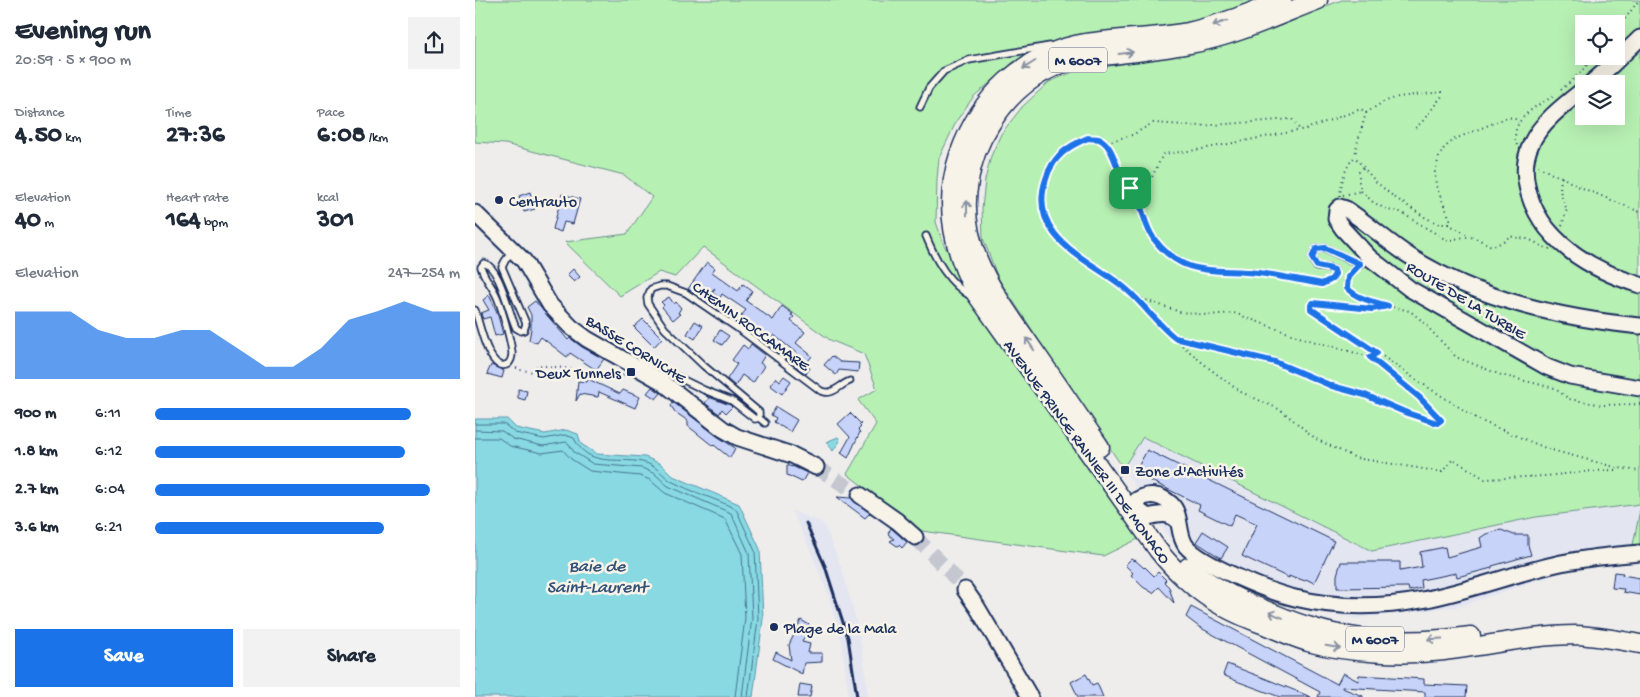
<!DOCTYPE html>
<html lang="en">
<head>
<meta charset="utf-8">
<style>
	:root { --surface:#fff; --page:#f2f2f3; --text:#1f2937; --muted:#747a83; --accent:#1a73e8 }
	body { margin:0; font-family:"Gochi Hand",sans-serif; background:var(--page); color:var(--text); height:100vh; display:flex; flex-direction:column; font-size:19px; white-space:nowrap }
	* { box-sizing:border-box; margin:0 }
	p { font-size:16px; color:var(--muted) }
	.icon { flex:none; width:28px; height:28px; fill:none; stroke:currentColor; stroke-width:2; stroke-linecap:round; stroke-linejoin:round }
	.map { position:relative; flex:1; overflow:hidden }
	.sheet { display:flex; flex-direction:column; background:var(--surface); width:475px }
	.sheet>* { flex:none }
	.controls { position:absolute; left:1100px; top:15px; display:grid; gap:10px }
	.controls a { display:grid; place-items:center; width:50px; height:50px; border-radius:0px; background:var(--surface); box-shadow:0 5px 20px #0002; font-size:25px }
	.pin { position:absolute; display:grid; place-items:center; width:42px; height:42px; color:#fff; margin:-21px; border-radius:10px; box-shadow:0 2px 8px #0006 }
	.round { display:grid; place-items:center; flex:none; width:52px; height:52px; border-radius:0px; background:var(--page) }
	.overview { display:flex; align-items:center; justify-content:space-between; height:85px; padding:0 15px }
	h1 { font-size:28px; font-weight:800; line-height:38px }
	.metrics { display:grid; grid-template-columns:repeat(3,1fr); gap:8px; height:85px; padding:5px 15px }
	.metrics div { display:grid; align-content:center }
	.metrics b { font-size:25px; font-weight:800 }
	.metrics small { font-size:14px; font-weight:400 }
	.metrics p { font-size:14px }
	.chart { height:140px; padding:10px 15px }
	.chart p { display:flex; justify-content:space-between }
	.chart svg { width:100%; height:90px; margin-top:5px; fill:var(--accent); opacity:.7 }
	.action { display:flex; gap:10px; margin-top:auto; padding:10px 15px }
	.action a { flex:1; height:58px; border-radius:0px; background:var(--accent); color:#fff; font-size:20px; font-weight:800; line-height:58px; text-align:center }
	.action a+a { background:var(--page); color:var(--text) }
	ul { padding:0 15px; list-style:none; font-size:16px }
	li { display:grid; grid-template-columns:80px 60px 1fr; align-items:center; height:38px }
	li i { height:12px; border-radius:6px; background:var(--accent) }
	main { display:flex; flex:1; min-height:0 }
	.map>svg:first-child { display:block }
</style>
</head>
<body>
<main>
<section class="sheet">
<div class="overview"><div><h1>Evening run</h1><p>20:59 · 5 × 900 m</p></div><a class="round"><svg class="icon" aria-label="share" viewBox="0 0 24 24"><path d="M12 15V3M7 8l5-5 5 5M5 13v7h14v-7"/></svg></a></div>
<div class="metrics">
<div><p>Distance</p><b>4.50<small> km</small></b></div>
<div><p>Time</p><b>27:36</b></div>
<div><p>Pace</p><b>6:08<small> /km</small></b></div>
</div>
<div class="metrics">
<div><p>Elevation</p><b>40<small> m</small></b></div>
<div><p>Heart rate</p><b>164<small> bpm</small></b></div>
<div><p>kcal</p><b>301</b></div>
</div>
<div class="chart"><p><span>Elevation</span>247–254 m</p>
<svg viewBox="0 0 160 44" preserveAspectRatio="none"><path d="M0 44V11L10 11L20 11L30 20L40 24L50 24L60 20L70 20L80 29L90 38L100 38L110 29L120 15L130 11L140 6L150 11L160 11V44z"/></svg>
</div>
<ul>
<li><b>900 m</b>6:11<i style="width:84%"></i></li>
<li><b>1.8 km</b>6:12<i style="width:82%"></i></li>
<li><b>2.7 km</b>6:04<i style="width:90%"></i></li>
<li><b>3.6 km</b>6:21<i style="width:75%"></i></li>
</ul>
<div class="action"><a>Save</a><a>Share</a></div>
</section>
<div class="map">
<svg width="1165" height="697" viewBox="0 0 1165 697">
	<rect width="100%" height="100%" fill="#eeedec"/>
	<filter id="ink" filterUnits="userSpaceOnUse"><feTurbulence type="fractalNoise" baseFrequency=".02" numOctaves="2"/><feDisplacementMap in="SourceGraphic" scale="10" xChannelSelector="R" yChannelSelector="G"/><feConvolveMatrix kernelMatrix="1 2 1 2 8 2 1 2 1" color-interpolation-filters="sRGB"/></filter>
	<g filter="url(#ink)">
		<g fill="#e3e5f0">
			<path d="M668 437 897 551 1061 517 1165 504V510L1158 545 1112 564 986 606 880 619 769 592 706 556 648 468Z"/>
			<path d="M317 511 348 523 366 566 380 616 389 661 393 697H374L367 643 352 591 333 545Z"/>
		</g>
		<g fill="#b7f0b3" stroke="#699088" fill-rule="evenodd">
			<path d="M0 0H789L726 21 706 26 577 44 533 68 499 96 482 120 464 158 462 179 461 222 469 245 509 313 663 539 628 556 447 531 372 474 401 424 383 400 402 389 389 354 355 340 228 247 200 277 184 272 145 296 90 242 152 234 177 197 149 175 30 144 0 142Z"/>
			<path d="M867 0H1165V504L1061 517 897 551 668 437 648 468 523 278 508 238 507 209 510 180 516 156 526 134 547 107 574 82 598 72 707 54 757 42ZM1109 24H1141V56H1109ZM1109 84H1141V116H1109Z"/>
			<path d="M1165 510V546L1158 545Z"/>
		</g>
		<g fill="#88d9e2" stroke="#5c95ad">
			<path d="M0 419H32L41 428 70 434 91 430 103 434 106 444 122 454 170 457 186 464 198 476 264 504 285 549 288 619 278 697H0Z"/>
			<path d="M363 437 365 441 358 451 351 442Z"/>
		</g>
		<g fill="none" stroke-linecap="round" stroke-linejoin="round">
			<g stroke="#477393" stroke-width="1">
				<path d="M0 424H29L40 433 69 439 90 435 99 438C113 468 141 457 167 462 181 465 186 474 196 481 216 492 240 498 261 509L280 551 283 619 273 697"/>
				<path d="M0 430 27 431 38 439 68 446 91 442 94 444 99 452 118 464 167 468 180 474 193 486 256 513 274 553 277 618 267 697"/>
				<path d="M0 438H24L35 446 67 453 88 450 96 459 115 471 165 476 175 480 190 493 250 519 267 554 270 618 260 697"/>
			</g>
		</g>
		<g fill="#c8d3fa" stroke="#1b2f5e">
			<path d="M55 192 60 209 49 212 44 196Z"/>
			<path d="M87 194 105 199 98 224 89 222 86 232 78 229Z"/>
			<path d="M232 262 240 268 237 272 263 291 268 284 277 291 271 301 298 320 307 306 318 314 316 315 319 317 316 321 330 332 321 343 337 356 330 365 335 368 331 374 319 365 325 356 299 335 292 344 286 340 291 334 266 316 271 310 247 294 245 298 237 293 240 288 235 292 227 286 221 294 213 289Z"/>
			<path d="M98 269 105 277 99 282 92 275Z"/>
			<path d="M14 295 22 312 28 334 20 336 15 317 8 319 6 313 14 310 8 300Z"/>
			<path d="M194 297 199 304 201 302 206 308 203 313 205 314 198 320 187 307 189 305 186 302Z"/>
			<path d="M60 301 93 340 95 338 107 347 129 359 121 370 95 353 92 357 66 337 62 343 54 340 56 329V315L52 307Z"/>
			<path d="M168 319 187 338 179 347 159 327Z"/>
			<path d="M220 321 228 326 220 339 212 334Z"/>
			<path d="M245 330 254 336 247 345 239 340Z"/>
			<path d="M276 344 290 355 285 363 289 366 278 383 267 375 260 386 252 379 262 364 257 360 268 345 273 349Z"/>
			<path d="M357 356 365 362 384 363 383 372 364 370 361 375 349 365Z"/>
			<path d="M16 365 29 371 27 378 12 374Z"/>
			<path d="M309 376 316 381 307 394 295 385 301 377 305 381Z"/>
			<path d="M113 379 145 394 148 390 165 397 160 408 124 392 123 397 105 394 101 401 103 381 112 382Z"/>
			<path d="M177 387 186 393 181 399 172 393Z"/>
			<path d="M43 389 52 391 50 400 43 398Z"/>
			<path d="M231 396 255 405 257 407 251 413 247 409 244 414 230 403 234 398Z"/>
			<path d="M198 402 242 436 260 448 255 458 239 445 238 446 213 426V421L200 412 196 406Z"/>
			<path d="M301 407 322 420 315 432 299 422 301 418 296 415Z"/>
			<path d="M375 413 386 424 384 425 386 427 383 430 385 432 373 458 366 453 375 437 363 424Z"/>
			<path d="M672 450 859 541 839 583 831 579 830 581 822 578 821 579 814 576V578L767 556 782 524 760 514 755 526 723 510 725 505 666 476 669 470 663 467Z"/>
			<path d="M312 465 317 467V466L332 473 327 482 312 475Z"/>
			<path d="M362 497 376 498 395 513 390 518Z"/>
			<path d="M416 528 432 542 427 548 424 545 422 546 415 541 419 539 413 534Z"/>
			<path d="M1026 530 1039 535H1053V545L1056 555 1017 566V568L982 577 981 573 946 580 947 588 934 591 933 587 862 588V575L866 562H925V571L947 567 945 552 970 547 972 557 1007 547 1005 538 1011 534Z"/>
			<path d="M728 531 753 547 746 558 721 542Z"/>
			<path d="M656 559 659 561 660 560 669 568 670 567 679 576 683 572 691 580 689 582 694 587 699 603 684 587 678 593 668 587 656 575 658 573 650 565Z"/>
			<path d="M1139 572 1148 573 1147 575 1165 578V595L1148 592 1149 589 1137 588Z"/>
			<path d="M716 607 862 684 868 673 883 681 884 675 949 679V684L992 686 991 697H950V692L867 687V688L888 696V697H843L845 692 724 627 711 617Z"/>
			<path d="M326 620 336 626 327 642 335 644 333 653H347V662L329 663 327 674 298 659 301 652 316 660 314 645Z"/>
			<path d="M752 664 789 678 836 697H805L764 682 748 675Z"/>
			<path d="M611 674 617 685 622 683 628 697H603L596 682Z"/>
			<path d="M325 684 337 686 335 697H323Z"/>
		</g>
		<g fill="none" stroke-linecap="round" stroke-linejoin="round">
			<g stroke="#c4c7d0" stroke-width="15" stroke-dasharray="15 8" stroke-linecap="butt">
				<path d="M341 467 385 495"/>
				<path d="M440 537 474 571 490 590"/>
			</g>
			<defs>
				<g id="lane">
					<path d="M445 107 454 88 469 71 494 60 575 46"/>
					<path d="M451 236C461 261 474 284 497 297"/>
					<path d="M859 270 852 268 842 267 837 258 841 249 850 248 885 265 893 259"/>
					<path d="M0 310C4 321 14 375 33 364 36 361 37 357 37 353 36 341 27 309 22 297 18 287 9 278 6 267L9 263C25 267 34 314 41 328L46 331 49 330 51 324 50 321 27 267 30 261 37 251"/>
					<path d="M162 365 166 361 176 364 229 390 257 401 280 419 284 418V412L229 366 190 329 173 304 172 298 176 289 185 286H192L211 293 268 332 346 391C358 396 364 385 375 381"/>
					<path d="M284 418 290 423"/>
				</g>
				<g id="secondary">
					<path d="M1115 84 1138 64 1165 38"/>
					<path d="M1109 89C1090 104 1066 122 1056 144 1050 157 1049 172 1052 186 1063 240 1116 270 1165 285"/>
					<path d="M0 213 49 261 75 305 96 327 112 339 186 381 248 429 262 437 317 455 341 467"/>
					<path d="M1165 326C1085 318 1005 300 936 257 912 242 894 224 871 209L865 207 862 210 861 219 868 229 895 258 935 289 1072 367 1095 376 1165 388"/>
					<path d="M385 495 422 521 440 537"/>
					<path d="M658 507 673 517C685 514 694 512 703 521"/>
					<path d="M665 524 662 500C673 493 685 494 696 504 707 515 702 534 711 546 727 565 795 592 820 598 862 608 905 608 947 600 994 591 1040 573 1086 563 1112 558 1139 555 1165 553"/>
					<path d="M490 590 502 607 555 697"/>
				</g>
				<g id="primary">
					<path d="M807 0C776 12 745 25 713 32 680 38 645 38 611 43 549 53 504 97 484 155 468 203 478 251 501 294L683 550C693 563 705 575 717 585 737 603 762 615 787 624 802 630 817 637 833 642 872 653 928 656 969 651 1013 646 1057 635 1101 635 1123 636 1144 640 1165 644"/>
					<path d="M625 447C602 413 579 379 555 345 520 294 482 246 494 181 497 160 504 142 515 125 534 94 561 71 596 61 609 57 623 56 637 55 663 52 689 49 715 44 760 36 801 16 843 0"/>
					<path d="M713 567C736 586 762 599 790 610 805 616 820 623 836 627 887 643 944 643 996 636"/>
				</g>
			</defs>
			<use href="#lane" stroke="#1b2f5e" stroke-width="9"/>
			<use href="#secondary" stroke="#1b2f5e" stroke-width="19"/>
			<use href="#primary" stroke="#1b2f5e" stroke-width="21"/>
			<g stroke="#1b2f5e" stroke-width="2" stroke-dasharray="1 4" stroke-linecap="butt">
				<path d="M1141 31 1164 0"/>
				<path d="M1086 90 1103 75 1120 56"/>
				<path d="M891 113 908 102 923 97 967 92V96L947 122 939 129"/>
				<path d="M627 139 636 141 657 135 678 123 725 126 817 119 825 130"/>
				<path d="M1042 145C1033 120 1061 106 1079 96"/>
				<path d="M1063 166 1077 174 1087 177"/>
				<path d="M888 168 884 172V182L886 191 898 202 912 210 925 212 973 241C979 239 987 237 993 237 1014 238 1011 256 1035 236 1041 238 1046 238 1052 239 1060 241 1067 248 1075 249"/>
				<path d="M659 194 677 177 688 154 722 150 831 129 886 109 891 113 882 144 880 156"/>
				<path d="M868 195 886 191"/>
				<path d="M865 196C866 184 870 165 880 157L900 181 919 197 951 218 965 224H973L975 219 961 186 960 172 964 157 969 148 980 139 1033 117 1040 119 1043 123"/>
				<path d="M973 224 995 236"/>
				<path d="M1087 226 1092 209C1086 199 1083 188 1087 177L1100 185 1165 212"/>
				<path d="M880 270 873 277 872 288C882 299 899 302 913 306L897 309 838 303 836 305V309L876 334 943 381 1006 421 1073 449 1143 468 1165 471"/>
				<path d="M858 277 847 284 782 273 729 271 710 266 691 252 679 239 671 224 663 200 646 175 636 152 630 143 624 139 613 138 597 144 585 155 574 168 570 182 567 202 571 220 583 238 607 260 646 285 659 296 670 306 688 329 735 369 766 392 806 410 841 439 881 458 967 472 978 459 1010 479 1071 476 1117 471 1142 470 1143 468"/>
				<path d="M662 297 705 312 732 315 759 313 827 338 895 357 902 353"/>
				<path d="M913 306 935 311 946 320 981 357 1026 375 1079 388 1094 399 1127 405 1165 404"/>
				<path d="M702 339 799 362 857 386 890 395 932 413 962 423 966 419 944 397 895 357"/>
				<path d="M41 368 45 370 60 372 62 365 89 368 120 375 132 379H137L141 376 149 375"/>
			</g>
			<use href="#lane" stroke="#f7f3e8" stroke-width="5.5"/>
			<use href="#secondary" stroke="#f7f3e8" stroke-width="15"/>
			<use href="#primary" stroke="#f7f3e8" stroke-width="18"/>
			<path stroke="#1b2f5e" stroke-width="3" d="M331 523 350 566 373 638 382 697"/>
		</g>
		<defs><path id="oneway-shaft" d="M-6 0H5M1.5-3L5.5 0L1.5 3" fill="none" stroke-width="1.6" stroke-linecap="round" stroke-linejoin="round" transform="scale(1.25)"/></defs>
		<g stroke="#8991a3">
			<use href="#oneway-shaft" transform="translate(745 23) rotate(162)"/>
			<use href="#oneway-shaft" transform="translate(651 53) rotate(-7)"/>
			<use href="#oneway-shaft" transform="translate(554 65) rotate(148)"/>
			<use href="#oneway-shaft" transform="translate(492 208) rotate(-90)"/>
			<use href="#oneway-shaft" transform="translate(555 344) rotate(-124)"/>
			<use href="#oneway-shaft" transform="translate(801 615) rotate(-158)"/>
			<use href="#oneway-shaft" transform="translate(960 639) rotate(177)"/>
			<use href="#oneway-shaft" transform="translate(858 647) rotate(9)"/>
		</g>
	</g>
	<g fill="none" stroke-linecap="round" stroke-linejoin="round" filter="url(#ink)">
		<defs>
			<path id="route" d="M613 138C616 139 621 138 624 139 637 144 640 164 646 175 651 183 659 191 663 200 669 213 670 227 679 239 709 279 741 268 783 273 805 276 826 280 847 284L857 279 860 274 859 270 852 268 842 266 837 258 841 249 850 248 885 264 873 277 872 288C882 299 899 302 913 306L897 309 838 303 836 305V309L902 353 895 357 944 397 966 420 962 423 932 413 890 395 857 386 800 362 700 338C682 324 669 304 651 289 616 260 551 238 571 179 577 157 593 146 613 138Z"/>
		</defs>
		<use href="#route" stroke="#fff" stroke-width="10"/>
		<use href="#route" stroke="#1a73e8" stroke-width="6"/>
	</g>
	<g fill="#1b2f5e" stroke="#f7f3e8" stroke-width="2">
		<circle cx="24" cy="200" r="5"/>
		<rect x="151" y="367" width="10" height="10" rx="2.5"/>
		<rect x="645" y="465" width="10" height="10" rx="2.5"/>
		<circle cx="299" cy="627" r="5"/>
	</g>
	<g text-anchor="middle" stroke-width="5" stroke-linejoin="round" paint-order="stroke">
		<g fill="#f7f3e8" stroke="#5d6a87" stroke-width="1">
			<rect x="574" y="47.5" width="58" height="25" rx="4"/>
			<rect x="871" y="626.5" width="58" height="25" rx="4"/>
		</g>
		<g font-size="15" font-weight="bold" fill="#1b2f5e">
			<text x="603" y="65">M 6007</text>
			<text x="900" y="644">M 6007</text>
		</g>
		<g font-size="16" fill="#1b2f5e" stroke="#f7f3e8" text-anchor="start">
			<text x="34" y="206">Centrauto</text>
			<text x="146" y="378" text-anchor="end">Deux Tunnels</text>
			<text x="660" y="476">Zone d'Activités</text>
			<text x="309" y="633">Plage de la Mala</text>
		</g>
		<g font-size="16" fill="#1b2f5e" stroke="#f7f3e8">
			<text transform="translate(992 299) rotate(31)" y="6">ROUTE DE LA TURBIE</text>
			<text transform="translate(277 325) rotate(36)" y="6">CHEMIN ROCCAMARE</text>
			<text transform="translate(162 348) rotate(32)" y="6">BASSE CORNICHE</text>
			<text transform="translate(613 451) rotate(54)" y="6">AVENUE PRINCE RAINIER III DE MONACO</text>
		</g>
		<g font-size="18" font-style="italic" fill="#315178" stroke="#f7f3e8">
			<text x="122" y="571">Baie de<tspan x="122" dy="21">Saint-Laurent</tspan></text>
		</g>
	</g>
</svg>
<div class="controls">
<a><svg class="icon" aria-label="locate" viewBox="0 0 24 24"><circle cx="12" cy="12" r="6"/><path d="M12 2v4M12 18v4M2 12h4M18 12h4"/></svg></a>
<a><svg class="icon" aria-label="layers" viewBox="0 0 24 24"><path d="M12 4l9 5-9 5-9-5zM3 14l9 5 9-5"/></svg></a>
</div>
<div class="pin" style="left:655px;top:188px;background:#1e9e55"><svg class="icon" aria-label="arrive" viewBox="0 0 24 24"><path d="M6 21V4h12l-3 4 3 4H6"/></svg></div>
</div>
</main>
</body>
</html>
